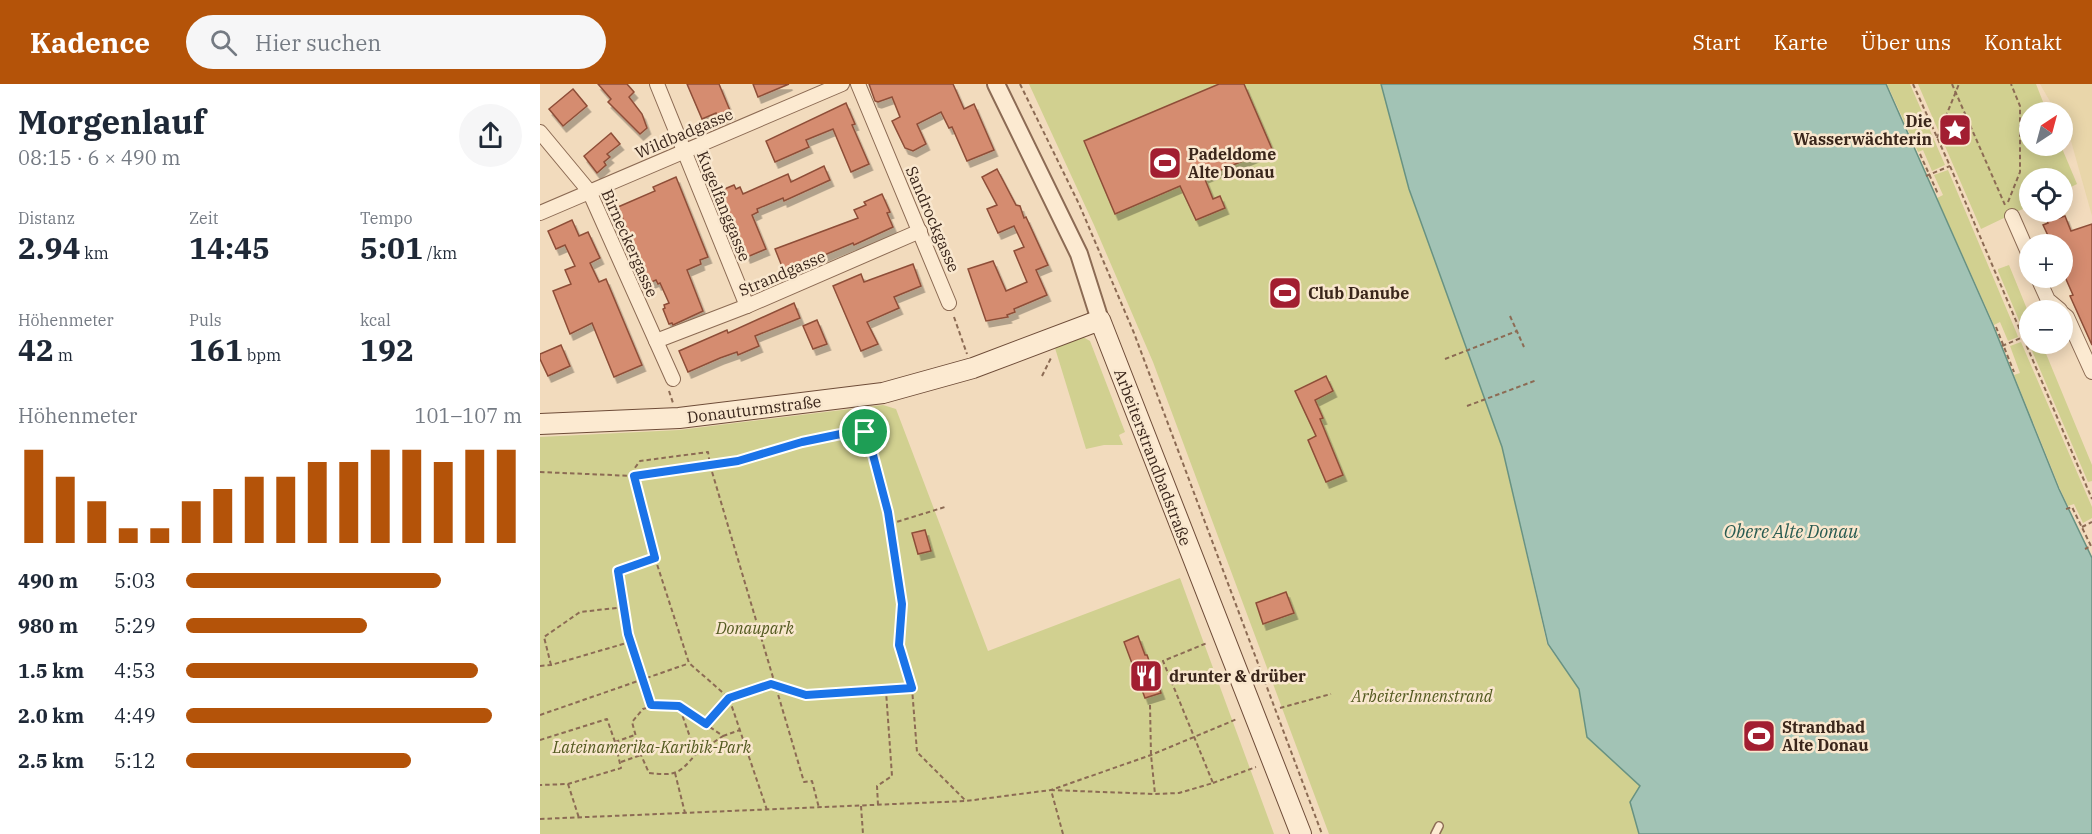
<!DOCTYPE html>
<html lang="de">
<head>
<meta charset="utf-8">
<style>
	:root { --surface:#fff; --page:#f6f6f7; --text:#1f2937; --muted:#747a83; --accent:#b45309 }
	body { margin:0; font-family:"IBM Plex Serif",serif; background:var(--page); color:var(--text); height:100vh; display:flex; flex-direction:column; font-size:22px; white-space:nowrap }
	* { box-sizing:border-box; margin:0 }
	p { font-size:20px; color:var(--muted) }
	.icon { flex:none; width:33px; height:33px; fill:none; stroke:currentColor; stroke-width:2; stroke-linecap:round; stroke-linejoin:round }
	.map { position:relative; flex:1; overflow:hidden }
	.panel { display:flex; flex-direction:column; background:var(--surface); width:540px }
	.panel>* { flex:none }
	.needle { width:39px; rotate:36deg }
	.fabs { position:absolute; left:1479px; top:18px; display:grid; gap:12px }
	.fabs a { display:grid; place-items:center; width:54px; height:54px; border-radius:50%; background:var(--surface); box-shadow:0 3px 15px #0003; font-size:30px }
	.pin { position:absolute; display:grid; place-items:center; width:51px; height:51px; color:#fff; margin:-26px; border:3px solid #fff; border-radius:50%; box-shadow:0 2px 6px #0007 }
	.round { display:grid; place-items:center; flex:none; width:63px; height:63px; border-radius:32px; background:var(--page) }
	.summary { display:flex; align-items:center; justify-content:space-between; height:102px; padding:0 18px }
	h1 { font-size:33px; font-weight:700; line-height:45px }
	.stats { display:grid; grid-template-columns:repeat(3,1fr); gap:9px; height:102px; padding:6px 18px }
	.stats div { display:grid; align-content:center }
	.stats b { font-size:30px; font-weight:700 }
	.stats small { font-size:16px; font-weight:400 }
	.stats p { font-size:16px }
	.chart { height:168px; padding:12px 18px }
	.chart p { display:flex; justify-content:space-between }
	.chart svg { width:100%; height:108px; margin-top:6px; stroke:var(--accent); stroke-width:6 }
	ul { padding:0 18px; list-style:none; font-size:20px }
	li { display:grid; grid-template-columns:96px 72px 1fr; align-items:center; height:45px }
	li i { height:15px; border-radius:8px; background:var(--accent) }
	header { display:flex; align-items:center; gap:36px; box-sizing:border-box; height:84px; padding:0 30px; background:var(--accent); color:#fff }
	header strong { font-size:28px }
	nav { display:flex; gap:33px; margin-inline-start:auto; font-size:21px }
	.search { width:420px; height:54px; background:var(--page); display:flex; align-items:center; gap:15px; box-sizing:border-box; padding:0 21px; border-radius:33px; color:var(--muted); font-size:22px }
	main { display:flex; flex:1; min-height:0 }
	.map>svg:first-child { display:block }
</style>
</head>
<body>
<header>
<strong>Kadence</strong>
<div class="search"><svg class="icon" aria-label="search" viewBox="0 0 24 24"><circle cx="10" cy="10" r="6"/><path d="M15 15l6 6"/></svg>Hier suchen</div>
<nav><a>Start</a><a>Karte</a><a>Über uns</a><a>Kontakt</a></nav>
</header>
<main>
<section class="panel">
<div class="summary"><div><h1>Morgenlauf</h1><p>08:15 · 6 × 490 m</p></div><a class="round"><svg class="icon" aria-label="share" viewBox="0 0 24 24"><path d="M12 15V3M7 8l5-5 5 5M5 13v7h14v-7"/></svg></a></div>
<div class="stats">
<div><p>Distanz</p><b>2.94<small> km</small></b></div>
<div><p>Zeit</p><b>14:45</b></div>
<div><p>Tempo</p><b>5:01<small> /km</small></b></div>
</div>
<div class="stats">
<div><p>Höhenmeter</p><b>42<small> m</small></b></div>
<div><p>Puls</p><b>161<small> bpm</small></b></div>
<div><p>kcal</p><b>192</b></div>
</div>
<div class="chart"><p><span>Höhenmeter</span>101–107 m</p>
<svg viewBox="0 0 160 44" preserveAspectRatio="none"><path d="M5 44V6M15 44V17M25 44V27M35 44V38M45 44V38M55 44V27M65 44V22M75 44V17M85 44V17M95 44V11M105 44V11M115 44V6M125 44V6M135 44V11M145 44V6M155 44V6"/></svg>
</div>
<ul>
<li><b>490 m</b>5:03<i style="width:76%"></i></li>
<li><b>980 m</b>5:29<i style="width:54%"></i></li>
<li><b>1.5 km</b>4:53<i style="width:87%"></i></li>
<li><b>2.0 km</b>4:49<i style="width:91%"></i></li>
<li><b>2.5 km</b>5:12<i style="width:67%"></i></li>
</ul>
</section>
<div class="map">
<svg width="1552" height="750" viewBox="0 0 1552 750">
	<defs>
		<filter id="shadow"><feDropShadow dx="3.5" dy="6" stdDeviation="0" flood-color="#0004"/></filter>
	</defs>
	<rect width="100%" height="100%" fill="#f2dbbd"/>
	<path fill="#e9d6aa" d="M1500 0H1552V132L1529 50 1523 39 1522 28H1516Z"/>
	<g fill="#d1d090">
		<path d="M489 0H841L869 105 962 363 1007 560 1039 605 1047 653 1371 750H789L613 278 554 141Z"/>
		<path d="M1347 0H1370L1405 81 1392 87 1383 66 1378 68Z"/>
		<path d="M1378 0H1496L1507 28H1490V62H1521L1537 100 1523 107 1522 94H1490L1489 122 1441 145Z"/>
		<path d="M1408 86 1477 250 1478 253 1468 257 1460 238 1454 241 1397 114 1403 111 1394 91Z"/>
		<path d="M1469 181 1489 230 1490 260H1502L1552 381V397L1548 398 1458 187V185Z"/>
		<path d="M543 253 550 257 585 348 579 351 583 361H564L546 365 515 264Z"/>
		<path d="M1481 258 1552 423V434L1543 439 1534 420 1528 422 1520 405 1474 291 1480 289 1470 262Z"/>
		<path d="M343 321 356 325 448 567 640 494 734 750H0V353L139 346Z"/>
	</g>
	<path fill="#a2c3b5" stroke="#689282" stroke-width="1.5" d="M841 0H1346L1453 241 1519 405 1552 474V750H1099L1090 718 1100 702 1047 653 1039 605 1008 560 962 363 869 105Z"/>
	<g fill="#d58c6f" stroke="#8e4e38" stroke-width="1.5" filter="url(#shadow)">
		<path d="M58 0H87L94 8 89 13 102 30 107 44 100 50 68 18 71 15Z"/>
		<path d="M147 0H179L191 29 178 35 176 29 162 35Z"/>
		<path d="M213 0H249L218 13Z"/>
		<path d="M329 0H413L424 25 434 20 454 66 427 77 412 43 409 44 401 28 377 40 386 60 373 67 365 64 352 37 360 33 352 13 338 18 335 17Z"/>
		<path d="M679 0H704L732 65 664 93 673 115 680 112 685 124 656 136 640 102 575 130 544 57Z"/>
		<path d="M33 5 47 22 23 42 9 25Z"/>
		<path d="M306 19 315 40 312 41 329 80 311 88 293 45 266 56 269 63 235 78 226 57Z"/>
		<path d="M71 49 80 60 67 70 70 73 64 78 66 81 57 89 44 72Z"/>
		<path d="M284 82 290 96 244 117 243 114 217 125 218 128 212 131 226 165 207 173 198 152 195 153 188 135 184 137 178 125 184 123 179 112 184 111 182 106 194 101 196 105 200 103 203 110 248 90 251 98Z"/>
		<path d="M457 85 476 121 480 122 484 134 486 133 508 181 496 186 507 211 474 225 475 228 467 231 468 233 446 237 428 185 453 177 466 207 487 198 474 167 484 163 474 142 458 149 447 125 457 121 442 93Z"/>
		<path d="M136 93 168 173 160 176 161 180 147 186 163 227 133 241 132 239 129 240 123 225 125 224 124 221 129 219 120 199 118 200 116 196 109 199 78 123 115 107 113 103Z"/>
		<path d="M342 110 350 128 347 129 353 143 314 161 313 159 270 177 271 179 245 190 235 165 318 134 314 126 326 121 324 118Z"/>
		<path d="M1503 128H1517L1519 134 1525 132 1531 147 1552 140V261L1530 212 1533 211 1522 186V160H1512L1503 141 1508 139Z"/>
		<path d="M32 136 39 152 48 148 60 174 50 179 59 198 66 195 102 281 74 293 52 239 30 250 13 207 31 200 25 186 35 182 25 161 16 165 8 147Z"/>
		<path d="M373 180 381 202 354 213 359 224 327 238 338 260 321 267 293 202 321 190 324 198Z"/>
		<path d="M254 219 260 234 215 252 219 262 198 271 197 268 180 274 148 288 139 267 187 246 188 249Z"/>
		<path d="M277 236 287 260 273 265 263 242Z"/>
		<path d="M21 261 30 282 8 292 0 275V270Z"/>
		<path d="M786 292 793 307 775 316 783 334 780 335 803 391 786 398 768 356 776 352 755 307Z"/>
		<path d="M385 446 391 467 378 470 372 449Z"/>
		<path d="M746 508 754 529 723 540 716 519Z"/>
		<path d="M598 552 605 571H607L621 609 605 614 584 558Z"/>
	</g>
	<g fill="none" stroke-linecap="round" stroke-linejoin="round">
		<defs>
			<path id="service" d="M895 750 899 742"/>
			<g id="minor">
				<path d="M117 0 207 222"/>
				<path d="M318 0 409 219"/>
				<path d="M0 48 49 107 133 295"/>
				<path d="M0 129 302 0"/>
				<path d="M1472 132 1490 173"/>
				<path d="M1498 194 1508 216 1520 226"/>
				<path d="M1522 229 1527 233 1552 288"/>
				<path d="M116 257 207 222 380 147"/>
			</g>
			<path id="tertiary" d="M456 0 539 170 560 236"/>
			<path id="secondary" d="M0 340 139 334 343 309 433 284 560 236 761 750"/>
		</defs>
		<use href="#service" stroke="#8c6b54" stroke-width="10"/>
		<use href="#minor" stroke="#8c6b54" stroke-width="16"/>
		<use href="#tertiary" stroke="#8c6b54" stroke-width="20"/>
		<use href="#secondary" stroke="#6e4c38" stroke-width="22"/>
		<g stroke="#8c6b54" stroke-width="2" stroke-dasharray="4.5 3" stroke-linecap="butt">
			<path d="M480 0 539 120 594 249 782 750"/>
			<path d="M1373 0 1410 82 1552 415"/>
			<path d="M1412 0 1465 121"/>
			<path d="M1397 54 1419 0"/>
			<path d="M1380 70 1398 110"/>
			<path d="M1386 92 1410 82"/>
			<path d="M1468 118 1480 88V22L1471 0"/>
			<path d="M970 232 984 263"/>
			<path d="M414 233 427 270"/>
			<path d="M1456 243 1474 288"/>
			<path d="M1462 262 1481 254"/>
			<path d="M905 275 977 247"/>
			<path d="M502 292 512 272"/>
			<path d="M129 307 133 319"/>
			<path d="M927 322 997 296"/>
			<path d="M326 347 331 341 327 329"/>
			<path d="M0 388 94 392 198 377 262 358 320 346 329 352 350 440 362 520 359 561 372 604 377 668 426 717"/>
			<path d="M1526 425 1532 423 1551 462 1545 465"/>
			<path d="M350 440 405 423"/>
			<path d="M1542 443 1552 438"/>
			<path d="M85 523 78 487 115 474"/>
			<path d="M11 581 4 553 40 528 85 523 89 551 111 621"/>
			<path d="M0 582 11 581 90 558"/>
			<path d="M120 620 139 622 156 670C139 690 136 692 109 689L101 671 92 638 103 625Z"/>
			<path d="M610 621 611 671 615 710"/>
			<path d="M139 622 183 652 156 670"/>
			<path d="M740 624 791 610"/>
			<path d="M0 631 147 580"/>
			<path d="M166 640 189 614 231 599 266 611 372 604"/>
			<path d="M183 652 200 646"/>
			<path d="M0 656 67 635 75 658 81 684 28 700 0 701"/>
			<path d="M75 658 95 651"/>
			<path d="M81 678 101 671"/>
			<path d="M135 689 145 729"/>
			<path d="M673 699 716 683"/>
			<path d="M28 700 39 734"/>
			<path d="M338 721 337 702 352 692 346 607"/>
			<path d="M321 722 323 750"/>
			<path d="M227 726 189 614 149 579 115 474 94 392V385L100 377 168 368 170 381 264 698 272 697 279 724"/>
			<path d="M0 735 426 717 511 706 611 671 697 635"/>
			<path d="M523 750 511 706 615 710 639 709 673 699 623 577 667 559"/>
		</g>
		<use href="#service" stroke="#fcead1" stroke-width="7"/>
		<use href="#minor" stroke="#fcead1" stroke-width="14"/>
		<use href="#tertiary" stroke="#fcead1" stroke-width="16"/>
		<use href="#secondary" stroke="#fcead1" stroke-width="20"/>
	</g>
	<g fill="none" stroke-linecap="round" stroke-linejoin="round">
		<defs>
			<path id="route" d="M320 346 328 352 348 428 362 520 359 561 372 604 266 611 231 600 189 614 166 640 139 622 111 621 88 550 78 487 115 474 94 392 198 377 262 358Z"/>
		</defs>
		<use href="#route" stroke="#fff" stroke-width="12"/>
		<use href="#route" stroke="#1a73e8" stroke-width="8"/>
	</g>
	<defs>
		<symbol id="sight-square" viewBox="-11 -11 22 22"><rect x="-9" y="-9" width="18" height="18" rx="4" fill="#a21e31" stroke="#f9e7ce"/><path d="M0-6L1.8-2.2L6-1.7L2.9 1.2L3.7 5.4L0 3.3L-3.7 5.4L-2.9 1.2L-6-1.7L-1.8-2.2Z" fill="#fff"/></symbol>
		<symbol id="stadium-square" viewBox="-11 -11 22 22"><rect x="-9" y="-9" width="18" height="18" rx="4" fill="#a21e31" stroke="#f9e7ce"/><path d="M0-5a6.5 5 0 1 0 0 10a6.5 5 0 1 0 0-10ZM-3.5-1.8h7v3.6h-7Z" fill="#fff"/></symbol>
		<symbol id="restaurant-square" viewBox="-11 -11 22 22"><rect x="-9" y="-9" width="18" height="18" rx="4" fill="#a21e31" stroke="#f9e7ce"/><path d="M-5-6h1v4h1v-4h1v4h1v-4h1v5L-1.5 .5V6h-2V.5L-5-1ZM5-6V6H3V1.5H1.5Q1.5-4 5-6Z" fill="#fff"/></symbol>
	</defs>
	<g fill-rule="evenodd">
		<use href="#sight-square" x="1396" y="27" width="38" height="38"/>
		<use href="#stadium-square" x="606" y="60" width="38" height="38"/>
		<use href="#stadium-square" x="726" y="190" width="38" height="38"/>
		<use href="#restaurant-square" x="587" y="573" width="38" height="38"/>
		<use href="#stadium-square" x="1200" y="633" width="38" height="38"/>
	</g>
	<g text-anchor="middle" stroke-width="5" stroke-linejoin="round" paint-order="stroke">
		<g font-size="16" font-weight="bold" fill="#3a261b" stroke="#f9e7ce" text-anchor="start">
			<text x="1392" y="43" text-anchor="end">Die<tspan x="1392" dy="18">Wasserwächterin</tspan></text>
			<text x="648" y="76">Padeldome<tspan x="648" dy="18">Alte Donau</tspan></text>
			<text x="768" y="215">Club Danube</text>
			<text x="629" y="598">drunter &amp; drüber</text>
			<text x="1242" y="649">Strandbad<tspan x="1242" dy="18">Alte Donau</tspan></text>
		</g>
		<g font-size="16" fill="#3a261b" stroke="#f9e7ce">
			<text transform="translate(144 49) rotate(-23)" y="6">Wildbadgasse</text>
			<text transform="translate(184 122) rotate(68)" y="6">Kugelfanggasse</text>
			<text transform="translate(393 135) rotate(67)" y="6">Sandrockgasse</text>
			<text transform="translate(90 159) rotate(66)" y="6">Birneckergasse</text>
			<text transform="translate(242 189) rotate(-23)" y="6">Strandgasse</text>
			<text transform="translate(214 325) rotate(-7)" y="6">Donauturmstraße</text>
			<text transform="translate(613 373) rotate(69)" y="6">Arbeiterstrandbadstraße</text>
		</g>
		<g font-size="16" font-style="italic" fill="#52591f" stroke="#f9e7ce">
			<text x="215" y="550">Donaupark</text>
			<text x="882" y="618">ArbeiterInnenstrand</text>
			<text x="112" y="669">Lateinamerika-Karibik-Park</text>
		</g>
		<g font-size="18" font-style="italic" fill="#285b51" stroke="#f9e7ce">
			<text x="1251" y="454">Obere Alte Donau</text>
		</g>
	</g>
</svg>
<div class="fabs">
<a><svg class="needle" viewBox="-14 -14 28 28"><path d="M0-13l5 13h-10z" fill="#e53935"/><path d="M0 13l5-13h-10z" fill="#747a83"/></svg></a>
<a><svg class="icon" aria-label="locate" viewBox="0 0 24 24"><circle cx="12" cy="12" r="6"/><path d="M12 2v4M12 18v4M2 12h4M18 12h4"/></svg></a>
<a>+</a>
<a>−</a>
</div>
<div class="pin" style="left:325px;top:348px;background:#1e9e55"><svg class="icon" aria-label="arrive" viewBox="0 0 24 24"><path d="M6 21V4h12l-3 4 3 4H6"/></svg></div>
</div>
</main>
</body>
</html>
